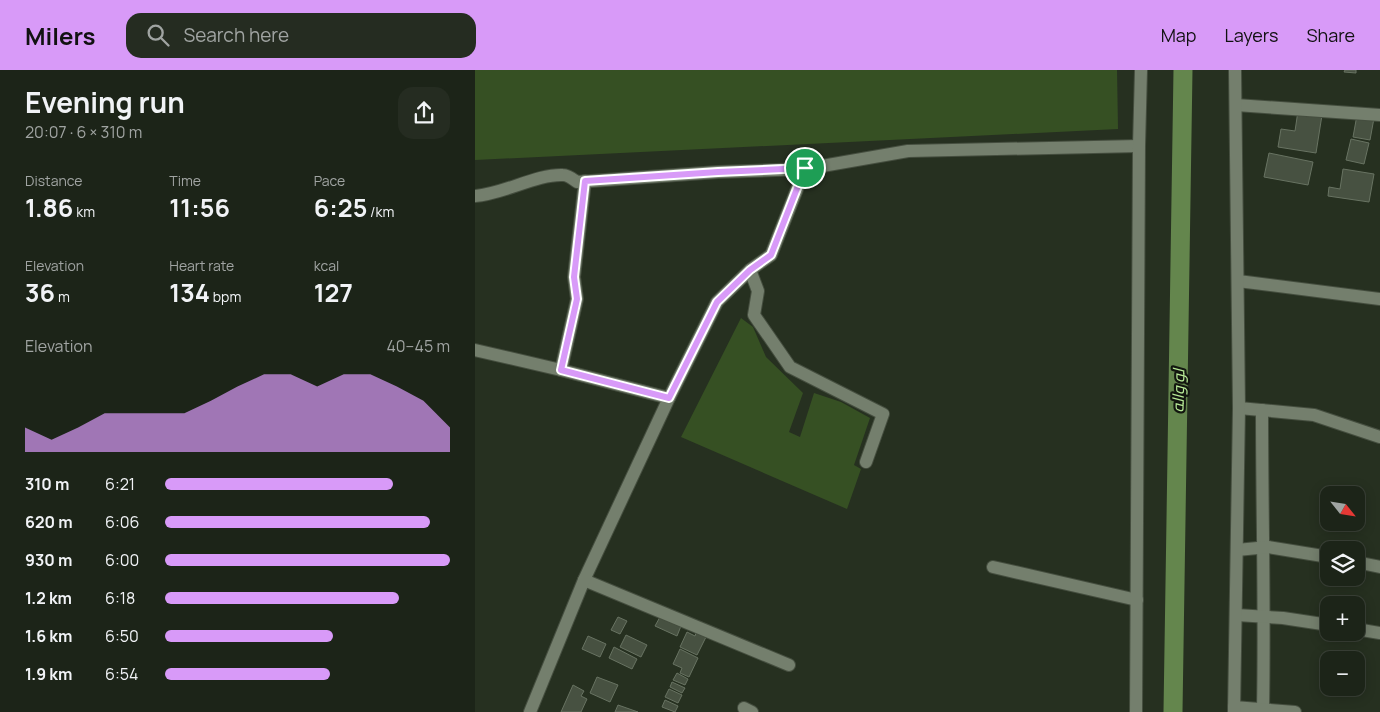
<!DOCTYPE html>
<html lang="en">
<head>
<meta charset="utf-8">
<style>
	:root { --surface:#1c2418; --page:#252c21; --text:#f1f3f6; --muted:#a0a4a2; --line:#3a4137; --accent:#d89af8 }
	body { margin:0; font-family:Manrope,Cairo,sans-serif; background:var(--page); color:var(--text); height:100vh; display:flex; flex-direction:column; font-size:19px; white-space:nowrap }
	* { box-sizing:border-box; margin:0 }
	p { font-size:16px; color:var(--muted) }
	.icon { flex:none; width:28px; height:28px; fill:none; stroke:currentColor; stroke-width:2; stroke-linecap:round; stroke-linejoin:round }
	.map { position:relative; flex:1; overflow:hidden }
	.panel { display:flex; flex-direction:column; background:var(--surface); width:475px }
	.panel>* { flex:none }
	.needle { width:32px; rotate:120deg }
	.tools { position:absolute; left:845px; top:416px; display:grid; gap:10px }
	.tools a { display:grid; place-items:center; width:45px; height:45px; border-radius:10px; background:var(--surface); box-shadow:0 2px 12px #0003,0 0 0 1px var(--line); font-size:25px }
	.pin { position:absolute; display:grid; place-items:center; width:42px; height:42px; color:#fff; margin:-21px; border:2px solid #fff; border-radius:50%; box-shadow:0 1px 5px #0007 }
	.round { display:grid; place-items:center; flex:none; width:52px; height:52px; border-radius:15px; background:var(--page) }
	.head { display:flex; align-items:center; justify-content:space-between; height:85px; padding:0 25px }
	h1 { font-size:28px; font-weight:700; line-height:38px }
	.stats { display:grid; grid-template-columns:repeat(3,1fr); gap:8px; height:85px; padding:5px 25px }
	.stats div { display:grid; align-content:center }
	.stats b { font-size:25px; font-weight:700 }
	.stats small { font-size:14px; font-weight:400 }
	.stats p { font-size:14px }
	.chart { height:140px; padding:10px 25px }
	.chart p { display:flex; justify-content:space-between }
	.chart svg { width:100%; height:90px; margin-top:5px; fill:var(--accent); opacity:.7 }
	ul { padding:0 25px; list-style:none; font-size:16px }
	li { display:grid; grid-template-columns:80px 60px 1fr; align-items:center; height:38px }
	li i { height:12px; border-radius:6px; background:var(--accent) }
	header { display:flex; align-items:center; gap:30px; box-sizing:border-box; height:70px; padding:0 25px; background:var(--accent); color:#111 }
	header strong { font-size:24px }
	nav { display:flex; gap:28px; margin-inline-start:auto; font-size:18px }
	.search { width:350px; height:45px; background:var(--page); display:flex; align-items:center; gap:12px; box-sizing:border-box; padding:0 18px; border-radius:15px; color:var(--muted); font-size:19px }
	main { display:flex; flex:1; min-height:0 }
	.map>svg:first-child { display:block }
</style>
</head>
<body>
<header>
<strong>Milers</strong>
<div class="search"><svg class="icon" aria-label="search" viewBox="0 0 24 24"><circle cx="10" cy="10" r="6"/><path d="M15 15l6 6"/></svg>Search here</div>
<nav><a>Map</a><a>Layers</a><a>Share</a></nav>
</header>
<main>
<section class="panel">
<div class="head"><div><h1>Evening run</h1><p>20:07 · 6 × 310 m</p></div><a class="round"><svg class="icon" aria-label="share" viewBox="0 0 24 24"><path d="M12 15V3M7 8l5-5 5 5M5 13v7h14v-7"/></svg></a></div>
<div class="stats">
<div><p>Distance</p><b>1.86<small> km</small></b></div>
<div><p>Time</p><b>11:56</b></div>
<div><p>Pace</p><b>6:25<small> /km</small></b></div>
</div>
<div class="stats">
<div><p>Elevation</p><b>36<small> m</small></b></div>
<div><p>Heart rate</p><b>134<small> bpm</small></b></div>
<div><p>kcal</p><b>127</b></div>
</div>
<div class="chart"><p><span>Elevation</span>40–45 m</p>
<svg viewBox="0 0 160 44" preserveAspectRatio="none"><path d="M0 44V32L10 38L20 32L30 25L40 25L50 25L60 25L70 19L80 12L90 6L100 6L110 12L120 6L130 6L140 12L150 19L160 32V44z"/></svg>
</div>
<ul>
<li><b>310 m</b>6:21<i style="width:80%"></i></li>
<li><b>620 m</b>6:06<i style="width:93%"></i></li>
<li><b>930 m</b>6:00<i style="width:100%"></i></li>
<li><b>1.2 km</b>6:18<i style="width:82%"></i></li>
<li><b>1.6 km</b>6:50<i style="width:59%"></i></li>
<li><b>1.9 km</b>6:54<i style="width:58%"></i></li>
</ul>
</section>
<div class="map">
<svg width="905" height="642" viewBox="0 0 905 642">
	<rect width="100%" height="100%" fill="#263020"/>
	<g fill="#365023">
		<path d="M0 0H642L643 59 0 90Z"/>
		<path d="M266 248 278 257 291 287 328 323 314 362 325 367 339 323 366 332 395 348 379 395 386 399 372 439 206 367Z"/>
	</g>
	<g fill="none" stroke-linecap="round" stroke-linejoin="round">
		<path stroke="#64864d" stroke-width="19" d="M698 642 708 0"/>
	</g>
	<g fill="#475141" stroke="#687362">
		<path d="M870 0H881V3L869 2Z"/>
		<path d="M823 41 847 45 841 83 803 77 806 59 820 61Z"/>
		<path d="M882 45 899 48 895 70 878 67Z"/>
		<path d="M876 69 894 73 889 94 871 90Z"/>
		<path d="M794 83 838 92 833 115 789 107Z"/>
		<path d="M868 99 899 104 894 132 853 126 854 117 865 119Z"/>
		<path d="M143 547 152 551 145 564 136 560Z"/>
		<path d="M185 547 206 556 202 566 180 556Z"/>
		<path d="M222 560 232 565 222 585 205 577 212 562 220 566Z"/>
		<path d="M151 565 172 575 166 587 145 577Z"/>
		<path d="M113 566 131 574 125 587 107 579Z"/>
		<path d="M139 577 162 589 157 599 134 588Z"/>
		<path d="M205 579 223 588 214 607 205 603 207 598 198 594Z"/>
		<path d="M202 603 213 609 210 615 198 610Z"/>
		<path d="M122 607 143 615 135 632 115 623Z"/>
		<path d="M197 612 210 618 207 623 195 617Z"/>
		<path d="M98 615 109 621 106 626 112 629 106 642H86Z"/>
		<path d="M194 619 207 625 203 633 190 627Z"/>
		<path d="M190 630 203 636 200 642 187 637Z"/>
		<path d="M143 635 163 642H140Z"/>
	</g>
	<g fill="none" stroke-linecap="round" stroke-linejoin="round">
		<defs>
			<g id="minor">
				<path d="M761 35 905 45"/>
				<path d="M0 126C29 124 61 104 88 105 93 105 98 109 102 112L243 102 330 99 433 81 664 76"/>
				<path d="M275 200 283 221 279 245 315 297 408 344 391 392"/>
				<path d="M763 211 905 229"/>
				<path d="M0 280 86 300 194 328"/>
				<path d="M86 300 102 229 99 207 110 111"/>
				<path d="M764 338 839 345 905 367"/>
				<path d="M787 340C787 440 790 540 788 640"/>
				<path d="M762 480 793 477 854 487"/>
				<path d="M881 492 905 497"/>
				<path d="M518 497 662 530"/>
				<path d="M109 510 314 595"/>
				<path d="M762 545 808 548 854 555"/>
				<path d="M881 559 905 563"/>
				<path d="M759 637 820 642"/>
				<path d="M269 638 277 642"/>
				<path d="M55 642 109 510 194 328 242 232 275 200 296 185 330 99"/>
				<path d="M661 642 664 76 666 0"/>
				<path d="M759 642 764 338 760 0"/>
			</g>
		</defs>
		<use href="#minor" stroke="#454e3f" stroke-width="14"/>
		<use href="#minor" stroke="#747f6d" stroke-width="12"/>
	</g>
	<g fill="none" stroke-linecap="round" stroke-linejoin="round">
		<defs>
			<path id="route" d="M330 98 296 185 275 200 242 232 194 328 86 300 102 229 99 207 110 111 243 102Z"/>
		</defs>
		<use href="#route" stroke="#fff" stroke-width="10"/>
		<use href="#route" stroke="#d89af8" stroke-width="6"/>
	</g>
	<g text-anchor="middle" stroke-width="4.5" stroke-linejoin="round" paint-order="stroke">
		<g font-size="16" font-style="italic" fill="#b9ec98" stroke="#12160f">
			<text transform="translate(703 321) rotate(-89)" y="6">لو واله</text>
		</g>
	</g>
</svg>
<div class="tools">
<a><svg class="needle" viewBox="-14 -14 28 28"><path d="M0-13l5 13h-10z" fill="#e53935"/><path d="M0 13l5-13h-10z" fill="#a0a4a2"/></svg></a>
<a><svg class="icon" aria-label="layers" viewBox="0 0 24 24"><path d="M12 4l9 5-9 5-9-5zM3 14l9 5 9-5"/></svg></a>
<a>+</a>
<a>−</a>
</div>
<div class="pin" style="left:330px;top:98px;background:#1e9e55"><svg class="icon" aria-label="arrive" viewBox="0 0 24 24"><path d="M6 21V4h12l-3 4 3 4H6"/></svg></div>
</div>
</main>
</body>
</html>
